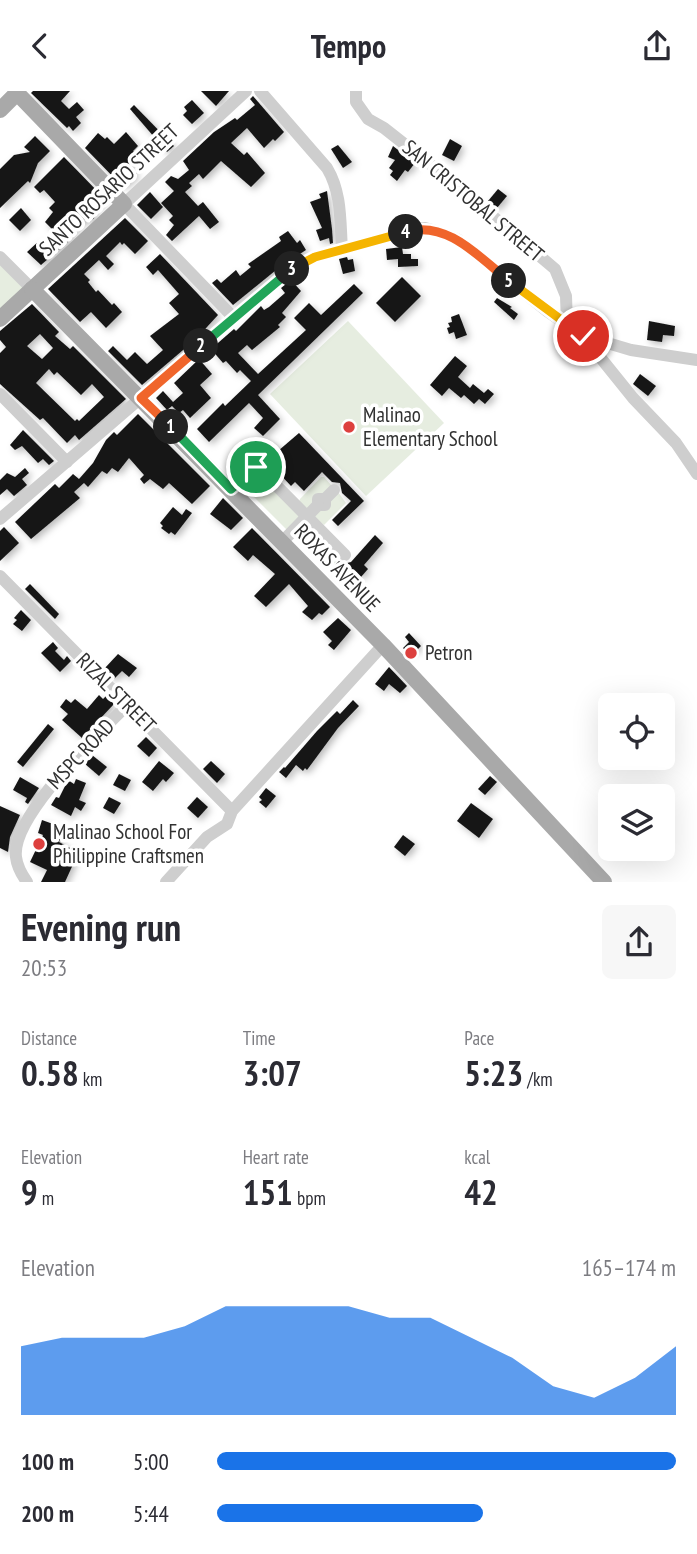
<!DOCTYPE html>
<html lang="en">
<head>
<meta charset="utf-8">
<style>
	:root { --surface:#fff; --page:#f7f7f7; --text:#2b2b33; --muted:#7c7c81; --accent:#1a73e8 }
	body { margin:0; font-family:"PT Sans Narrow",sans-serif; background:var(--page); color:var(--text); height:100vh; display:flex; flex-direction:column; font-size:26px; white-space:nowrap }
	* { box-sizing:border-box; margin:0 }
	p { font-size:23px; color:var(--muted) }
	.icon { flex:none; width:38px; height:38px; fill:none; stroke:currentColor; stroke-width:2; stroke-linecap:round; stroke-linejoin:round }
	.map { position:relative; height:791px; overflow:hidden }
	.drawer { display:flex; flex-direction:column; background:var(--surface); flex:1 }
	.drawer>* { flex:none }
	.fabs { position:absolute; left:598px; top:602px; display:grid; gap:14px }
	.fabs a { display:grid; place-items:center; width:77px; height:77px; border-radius:10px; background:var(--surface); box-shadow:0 7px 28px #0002; font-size:35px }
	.pin { position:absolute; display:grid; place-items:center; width:60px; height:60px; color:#fff; margin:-30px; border:4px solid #fff; border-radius:50%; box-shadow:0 2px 7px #0007 }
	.km { position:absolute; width:35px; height:35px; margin:-18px; border-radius:50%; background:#222; color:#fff; font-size:19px; line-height:35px; text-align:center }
	.round { display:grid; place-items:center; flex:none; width:74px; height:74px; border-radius:10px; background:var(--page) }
	.overview { display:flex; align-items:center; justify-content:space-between; height:119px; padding:0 21px }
	h1 { font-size:38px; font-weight:800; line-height:52px }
	.metrics { display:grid; grid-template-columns:repeat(3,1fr); gap:10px; height:119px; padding:7px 21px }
	.metrics div { display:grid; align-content:center }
	.metrics b { font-size:35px; font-weight:800 }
	.metrics small { font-size:19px; font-weight:400 }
	.metrics p { font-size:19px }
	.chart { height:196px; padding:14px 21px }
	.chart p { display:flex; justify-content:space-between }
	.chart svg { width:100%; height:126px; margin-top:7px; fill:var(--accent); opacity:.7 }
	ul { padding:0 21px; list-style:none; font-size:23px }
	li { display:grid; grid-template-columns:112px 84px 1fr; align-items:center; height:52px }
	li i { height:18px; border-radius:9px; background:var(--accent) }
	header { display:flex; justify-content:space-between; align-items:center; height:91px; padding:0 21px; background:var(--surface); font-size:32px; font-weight:800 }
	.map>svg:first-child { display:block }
</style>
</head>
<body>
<header><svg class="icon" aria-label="back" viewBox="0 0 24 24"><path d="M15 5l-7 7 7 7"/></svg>Tempo<svg class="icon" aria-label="share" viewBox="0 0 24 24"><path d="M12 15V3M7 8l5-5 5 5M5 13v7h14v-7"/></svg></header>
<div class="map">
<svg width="697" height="791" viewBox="0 0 697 791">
	<defs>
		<filter id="shadow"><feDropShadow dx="3" dy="3" stdDeviation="3.5" flood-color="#0004"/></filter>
	</defs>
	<rect width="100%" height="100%" fill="#fff"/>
	<g fill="#e6ede0">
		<path d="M0 172 25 198 0 221Z"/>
		<path d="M348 230 444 332 366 405 270 303Z"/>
		<path d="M255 382H258L300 425 287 439 244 396Z"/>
		<path d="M321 386H324L332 395 309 419 299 411 300 408Z"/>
		<path d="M338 401 346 412 324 434 314 426Z"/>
		<path d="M305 431 340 467 329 477H326L294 446Z"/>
	</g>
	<g fill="#181818" fill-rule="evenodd" filter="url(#shadow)">
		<path d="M33 0H70L61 10 69 18 77 11 84 19 76 26 81 32 73 40 69 35 67 37 31 2Z"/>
		<path d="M201 0H229L216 15Z"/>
		<path d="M253 5 284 41 275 50 273 48 264 57 247 37 231 52 244 64 247 61 265 82 251 96 221 70 203 88 199 83 189 92 192 95 185 101 198 115 203 111 219 131 210 138 199 125 172 150 166 144 174 134 169 129 173 125 161 112 174 100 165 91 171 85 178 88 189 79 183 70 214 41 235 27 237 29 255 14 250 8Z"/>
		<path d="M192 9 204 22 192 33 183 24 187 20 184 16Z"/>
		<path d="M134 14 174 55 167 61 130 18Z"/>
		<path d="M126 41 138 55 133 60 138 66 129 74 137 83 123 96 85 57 98 42 105 48 107 46 114 53Z"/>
		<path d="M35 45 50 60 38 72 30 92 28 90 0 117V78L14 64 30 61 24 56Z"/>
		<path d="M450 48 462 55 454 70 442 64Z"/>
		<path d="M338 54 352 71 343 77 331 58Z"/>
		<path d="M393 55 415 72 408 81 405 79 397 90 390 84 393 80 389 77 395 69 388 66Z"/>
		<path d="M64 66 105 108 93 121 96 125 90 131 86 127 69 146 71 148 41 174 27 161 40 149 43 152 55 141 45 131 53 121 49 117 55 111 44 99 40 102 34 96Z"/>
		<path d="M498 98 507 105 497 117 488 110Z"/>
		<path d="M327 100 332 138 333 152 330 153 329 147 320 150 316 139 322 137 310 111 321 107 319 103Z"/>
		<path d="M150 101 163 116 151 128 137 114Z"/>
		<path d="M21 117 31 129 20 140 9 129Z"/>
		<path d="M125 127 148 150 135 163 124 152 122 154 120 151 106 165 114 173 108 179 99 169 84 183 90 189 88 191 96 201 98 199 112 214 114 212 122 221 106 237 91 221 80 231 48 198Z"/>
		<path d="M288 140 297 152 300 149 306 159 281 175 233 214 212 192 217 188 221 192 236 179 240 185 251 176 248 173 281 150 279 146Z"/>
		<path d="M402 156 403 163H411V168H418V175L398 176V168L387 169 386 158Z"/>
		<path d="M160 163 218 224 196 248 142 294 108 260 113 255 127 269 135 261 147 273 163 259 150 245 179 223 169 212 179 203 158 179 153 184 146 176Z"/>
		<path d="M347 166 348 169 353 168 355 180 343 183 339 168Z"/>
		<path d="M402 186 421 205 395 231 376 212Z"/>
		<path d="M291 189 301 200 282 222 286 226 278 234 280 236 252 259 247 254 238 262 258 283 306 239 294 227 309 212 321 224 354 193 363 202 258 304 280 328 263 345 254 337 263 327 249 312 209 351 197 338 223 312 225 315 251 290 240 279 237 282 226 270 223 272 211 258 234 238 236 240 261 215 264 219 269 216 285 202 281 197Z"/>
		<path d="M497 207 512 216 510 217 518 223 514 229 494 211Z"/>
		<path d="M32 213 59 241 55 245 70 258 73 255 126 308 79 349 75 344 67 352 43 327 40 329 0 293V262L6 256 0 249V240ZM40 243 53 257 42 268 27 255ZM49 278 54 284 57 281 81 304 92 293 104 306 79 330 77 328 75 330 36 292Z"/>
		<path d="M459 223 467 244 456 248 454 241 449 243 447 237 450 236 448 232 452 231 451 226Z"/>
		<path d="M649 230 675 235 674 245 663 244 662 251 647 249Z"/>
		<path d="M455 265 467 275 458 286 470 297 473 293 484 302 488 298 494 303 485 313 479 308 474 313 464 304 461 307 449 297 442 305 430 294Z"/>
		<path d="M199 268 212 283 200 294 211 307 190 327 183 319 179 322 172 315 167 319 156 307 163 300 173 311 183 302 174 292Z"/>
		<path d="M640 283 656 295 648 305 633 293Z"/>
		<path d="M138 323 210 395 192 413 169 392 163 398 150 388 144 393 140 388 144 384 129 367 118 381 112 377 107 383 102 380 88 396 84 392 74 401 80 407 31 448 15 431 55 393 59 397 73 383 79 388 93 372 106 349 114 341 117 344Z"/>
		<path d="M23 339 54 370 49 374 43 368 38 372 22 355 15 359 10 354Z"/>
		<path d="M299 342 364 410 338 435 332 429 351 410 342 402 340 392 332 391 322 381 304 400 295 391 291 395 277 380 278 377 259 358 267 350 278 360Z"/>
		<path d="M246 356 255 366 235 382 228 374Z"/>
		<path d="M25 377 29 382 22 388 27 394 14 405 7 398 0 404V389L7 382 15 386Z"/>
		<path d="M223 407 243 427 231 439 210 423Z"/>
		<path d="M173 416 182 424 186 418 192 422 175 444 171 441 169 443 161 437 163 435 160 432Z"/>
		<path d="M4 436 19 452 0 470V440Z"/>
		<path d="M252 437 330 516 322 524 319 522 312 529 302 521 308 515 289 493 266 516 254 505 275 483 253 464 248 470 233 456Z"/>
		<path d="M375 444 383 452 364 474 368 478 361 486 350 476 339 486 331 478 339 470 343 473 351 471Z"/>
		<path d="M30 493 59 523 55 528 25 498Z"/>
		<path d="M21 519 31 529 22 540 13 533 17 529 14 527Z"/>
		<path d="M338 527 351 539 334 559 328 554 332 550 323 541Z"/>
		<path d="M409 542 421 555 417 559 415 556 409 563 403 557 409 551 405 546Z"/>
		<path d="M53 551 58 557 55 560 64 569 67 565 71 570 60 581 41 562Z"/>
		<path d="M118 563 137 577 129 586 122 580 114 588 104 578Z"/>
		<path d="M389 576 407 595 400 602 389 593 384 600 375 593Z"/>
		<path d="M99 604 103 608 106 605 114 613 82 647 62 629 68 623 60 616 66 608 71 612 75 608 87 618Z"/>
		<path d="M353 609 359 615 338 637 307 679 305 677 303 680 296 674 286 687 279 681 284 676 285 677 317 640 337 620 340 623Z"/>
		<path d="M48 633 54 638 23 676 17 671Z"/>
		<path d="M146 646 157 657 149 666 137 655Z"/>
		<path d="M92 664 107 676 99 685 85 673Z"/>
		<path d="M159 670 174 682 166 691 163 688 153 700 142 691Z"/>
		<path d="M211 670 225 683 217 692 203 678Z"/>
		<path d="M119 683 131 689 125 700 113 694Z"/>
		<path d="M490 685 497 691 485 704 478 698Z"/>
		<path d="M20 686 39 697 28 713 25 711 27 707 13 699Z"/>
		<path d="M76 688 86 692 79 709 86 712 81 720 75 716 71 725 51 714 56 706 59 707 68 689 74 693Z"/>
		<path d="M266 697 276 705 266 717 259 711 262 709 259 706Z"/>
		<path d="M109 706 121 712 114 723 103 717Z"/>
		<path d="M197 706 208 716 198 727 187 717Z"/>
		<path d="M471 712 493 728 479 747 457 730Z"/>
		<path d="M0 715 20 724 10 746 8 761 0 757Z"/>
		<path d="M42 729 64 737 59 751 74 759 71 767 75 769 65 791H41L47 779 30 771 43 744 38 742Z"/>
		<path d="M403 744 415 753 405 765 394 756Z"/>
	</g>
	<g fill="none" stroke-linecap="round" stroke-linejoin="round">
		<g stroke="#cecece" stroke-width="12">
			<path d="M260 0 327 77C342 102 340 131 342 158"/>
			<path d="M356 0V11L368 28 384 37 450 89 555 178 566 205 567 234"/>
			<path d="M0 166 32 198"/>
			<path d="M234 227 124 113 246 0"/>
			<path d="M584 245 631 259 697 269"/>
			<path d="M0 303 67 371"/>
			<path d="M231 398 253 377H259L345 464"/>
			<path d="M325 408H318V414H325V408L334 399"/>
			<path d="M0 428 286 182 315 166 416 138 425 137 439 141 457 148 547 220 583 245 633 307 676 352 697 383"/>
			<path d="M282 451 318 414"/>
			<path d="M0 485 232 720"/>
			<path d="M27 791C22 784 17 775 16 766 11 725 99 643 127 614"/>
			<path d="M166 791 207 746 227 733 232 720 383 554"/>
		</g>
		<g stroke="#a9a9a9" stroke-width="16">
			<path d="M0 19 17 2 124 113 0 228"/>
			<path d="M32 198 383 554 604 791"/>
		</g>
	</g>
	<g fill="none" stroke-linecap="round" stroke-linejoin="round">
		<defs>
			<path id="split-1" d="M171 336 231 398 256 376"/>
			<path id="split-2" d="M171 336 141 307 201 255"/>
			<path id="split-3" d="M201 255 292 178"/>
			<path id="split-4" d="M292 178 315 166 406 141"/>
			<path id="split-5" d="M406 141C447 129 479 166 509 190"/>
			<path id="split-6" d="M509 190 583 245"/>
		</defs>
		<use href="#split-1" stroke="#fff" stroke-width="14"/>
		<use href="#split-2" stroke="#fff" stroke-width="14"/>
		<use href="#split-3" stroke="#fff" stroke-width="14"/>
		<use href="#split-4" stroke="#fff" stroke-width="14"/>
		<use href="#split-5" stroke="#fff" stroke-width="14"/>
		<use href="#split-6" stroke="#fff" stroke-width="14"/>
		<use href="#split-1" stroke="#22a559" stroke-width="9"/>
		<use href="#split-2" stroke="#f0652b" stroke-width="9"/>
		<use href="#split-3" stroke="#22a559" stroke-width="9"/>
		<use href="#split-4" stroke="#f5b400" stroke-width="9"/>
		<use href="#split-5" stroke="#f0652b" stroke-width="9"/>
		<use href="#split-6" stroke="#f5b400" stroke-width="9"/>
	</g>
	<g fill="#dd403e" stroke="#fff" stroke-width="2.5">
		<circle cx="349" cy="336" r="7"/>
		<circle cx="411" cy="562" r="7"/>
		<circle cx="39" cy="753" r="7"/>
	</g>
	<g text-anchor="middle" stroke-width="7" stroke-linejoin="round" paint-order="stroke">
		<g font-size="21" fill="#313131" stroke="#fff">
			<text transform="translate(109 99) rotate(-43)" y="7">SANTO ROSARIO STREET</text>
			<text transform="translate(473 110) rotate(40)" y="7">SAN CRISTOBAL STREET</text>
			<text transform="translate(337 477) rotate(46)" y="7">ROXAS AVENUE</text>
			<text transform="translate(116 602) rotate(45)" y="7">RIZAL STREET</text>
			<text transform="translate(81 663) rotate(-47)" y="7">MSPC ROAD</text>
		</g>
		<g font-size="21" fill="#313131" stroke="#fff" text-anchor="start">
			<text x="363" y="331">Malinao<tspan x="363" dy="24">Elementary School</tspan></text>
			<text x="425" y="569">Petron</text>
			<text x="53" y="748">Malinao School For<tspan x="53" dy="24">Philippine Craftsmen</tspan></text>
		</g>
	</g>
</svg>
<div class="fabs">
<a><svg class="icon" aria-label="locate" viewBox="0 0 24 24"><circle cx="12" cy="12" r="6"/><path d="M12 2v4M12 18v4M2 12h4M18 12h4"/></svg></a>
<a><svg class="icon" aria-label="layers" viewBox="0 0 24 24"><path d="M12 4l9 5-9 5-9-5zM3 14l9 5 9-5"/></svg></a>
</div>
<div class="pin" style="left:256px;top:376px;background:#1e9e55"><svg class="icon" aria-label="arrive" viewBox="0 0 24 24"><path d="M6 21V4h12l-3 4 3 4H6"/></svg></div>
<div class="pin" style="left:583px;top:245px;background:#d93025"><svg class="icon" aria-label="check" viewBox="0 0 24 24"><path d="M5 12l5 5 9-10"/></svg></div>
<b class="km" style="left:171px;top:336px">1</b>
<b class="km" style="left:201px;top:255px">2</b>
<b class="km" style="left:292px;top:178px">3</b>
<b class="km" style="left:406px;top:141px">4</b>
<b class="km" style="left:509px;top:190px">5</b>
</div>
<section class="drawer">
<div class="overview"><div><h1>Evening run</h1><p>20:53</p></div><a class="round"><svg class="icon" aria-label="share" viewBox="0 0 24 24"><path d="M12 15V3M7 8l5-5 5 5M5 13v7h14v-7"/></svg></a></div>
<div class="metrics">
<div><p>Distance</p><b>0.58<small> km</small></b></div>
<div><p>Time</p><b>3:07</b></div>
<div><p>Pace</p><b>5:23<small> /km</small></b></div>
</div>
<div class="metrics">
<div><p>Elevation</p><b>9<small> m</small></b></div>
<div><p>Heart rate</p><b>151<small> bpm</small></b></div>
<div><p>kcal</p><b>42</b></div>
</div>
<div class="chart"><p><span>Elevation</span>165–174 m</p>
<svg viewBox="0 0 160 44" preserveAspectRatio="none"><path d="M0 44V20L10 17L20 17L30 17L40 13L50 6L60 6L70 6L80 6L90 10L100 10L110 17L120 24L130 34L140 38L150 31L160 20V44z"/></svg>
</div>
<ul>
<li><b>100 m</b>5:00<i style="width:100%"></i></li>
<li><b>200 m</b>5:44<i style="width:58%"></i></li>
</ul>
</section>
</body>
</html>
